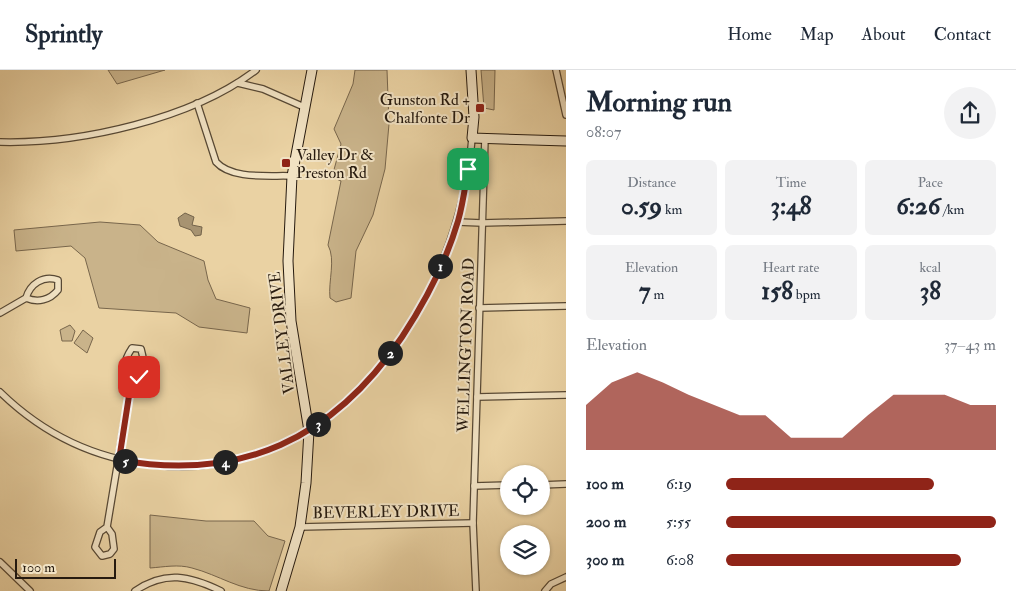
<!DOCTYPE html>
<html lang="en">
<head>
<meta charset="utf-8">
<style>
	:root { --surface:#fff; --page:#f2f2f3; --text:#1f2937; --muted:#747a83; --line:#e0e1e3; --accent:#8f2418 }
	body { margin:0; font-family:"IM FELL Double Pica",serif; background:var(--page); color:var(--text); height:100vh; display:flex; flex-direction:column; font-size:19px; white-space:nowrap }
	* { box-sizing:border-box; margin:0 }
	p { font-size:16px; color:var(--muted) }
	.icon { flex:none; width:28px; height:28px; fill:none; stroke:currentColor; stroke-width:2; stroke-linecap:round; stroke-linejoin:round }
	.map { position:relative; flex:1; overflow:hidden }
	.sheet { display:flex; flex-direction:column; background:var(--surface); width:450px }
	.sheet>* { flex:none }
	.controls { position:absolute; left:500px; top:395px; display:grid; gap:10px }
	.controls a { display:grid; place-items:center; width:50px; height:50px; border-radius:50%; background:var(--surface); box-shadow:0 1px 4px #0004; font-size:25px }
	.scale { position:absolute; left:15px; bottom:12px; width:101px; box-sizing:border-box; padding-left:5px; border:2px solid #261a0f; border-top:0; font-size:14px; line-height:18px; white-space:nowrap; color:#261a0f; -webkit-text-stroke:4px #f1e2c3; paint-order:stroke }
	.pin { position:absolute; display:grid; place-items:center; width:42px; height:42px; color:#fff; margin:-21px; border-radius:10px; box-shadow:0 2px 8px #0006 }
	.km { position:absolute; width:25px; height:25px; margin:-12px; border-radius:50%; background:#222; color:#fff; font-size:14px; line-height:25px; text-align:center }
	.round { display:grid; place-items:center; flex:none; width:52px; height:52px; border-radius:26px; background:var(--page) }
	.headline { display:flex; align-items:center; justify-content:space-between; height:85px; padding:0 20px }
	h1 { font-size:28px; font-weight:700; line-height:38px }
	.metrics { display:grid; grid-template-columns:repeat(3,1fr); gap:8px; height:85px; padding:5px 20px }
	.metrics div { display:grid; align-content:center; border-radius:8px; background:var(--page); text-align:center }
	.metrics b { font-size:25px; font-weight:700 }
	.metrics small { font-size:14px; font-weight:400 }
	.metrics p { font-size:14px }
	.chart { height:140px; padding:10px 20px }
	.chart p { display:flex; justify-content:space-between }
	.chart svg { width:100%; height:90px; margin-top:5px; fill:var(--accent); opacity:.7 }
	ul { padding:0 20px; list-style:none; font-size:16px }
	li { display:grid; grid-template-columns:80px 60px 1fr; align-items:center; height:38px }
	li i { height:12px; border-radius:6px; background:var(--accent) }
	header { display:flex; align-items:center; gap:30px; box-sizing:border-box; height:70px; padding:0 25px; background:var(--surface); border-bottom:1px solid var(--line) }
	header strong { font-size:24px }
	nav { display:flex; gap:28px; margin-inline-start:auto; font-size:18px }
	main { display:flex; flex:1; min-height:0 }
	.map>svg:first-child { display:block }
</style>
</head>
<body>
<header>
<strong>Sprintly</strong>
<nav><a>Home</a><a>Map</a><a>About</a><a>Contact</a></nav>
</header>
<main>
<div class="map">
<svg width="566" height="521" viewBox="0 0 566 521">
	<rect width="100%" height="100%" fill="#ead2a3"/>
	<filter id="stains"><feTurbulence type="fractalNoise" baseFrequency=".004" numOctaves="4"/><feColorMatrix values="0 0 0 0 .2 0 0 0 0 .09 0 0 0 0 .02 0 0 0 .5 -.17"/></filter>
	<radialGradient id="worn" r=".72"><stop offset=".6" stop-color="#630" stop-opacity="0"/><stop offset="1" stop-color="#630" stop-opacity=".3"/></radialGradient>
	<g fill="#c9b38a" stroke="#78664c">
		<path d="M108 0H165L117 14Z"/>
		<path d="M355 0H387L389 54 385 99 373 145 356 181 351 228 336 232 330 228C328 211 336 190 328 175L341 111 332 107 341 74 334 59 353 14Z"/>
		<path d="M481 0H495L494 40 484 38Z"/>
		<path d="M100 152 140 155 158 172 204 191 208 210 216 229 250 238 247 263 199 257 176 243 99 238 85 188 71 176 16 181 14 160Z"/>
		<path d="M70 255 75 261 72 271H62L60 260Z"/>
		<path d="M83 260 93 268 87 283 74 273Z"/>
		<path d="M150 445 206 451H254L268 466 285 471 269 521C240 521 219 505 192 498 178 494 164 497 150 498Z"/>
	</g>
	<path fill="#a79371" stroke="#73634a" d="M185 143 194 147 192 155 202 157 201 165 195 166 191 160 180 156 178 148Z"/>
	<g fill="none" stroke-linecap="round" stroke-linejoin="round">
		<defs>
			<g id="street">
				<path d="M556 0 566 45"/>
				<path d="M238 13 263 19 304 37"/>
				<path d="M197 33 216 92C232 110 270 105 292 106"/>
				<path d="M0 72C80 74 192 49 256 0"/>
				<path d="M458 152 482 153 566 151"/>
				<path d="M479 238 566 236"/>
				<path d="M0 243 26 228C30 214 43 205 58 210V220C50 230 38 233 26 228"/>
				<path d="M0 322C43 364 95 389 154 395 337 415 459 231 472 68"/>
				<path d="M477 327 566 325"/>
				<path d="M541 415 566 414"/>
				<path d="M474 416 509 415"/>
				<path d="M107 457 112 464 114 479 110 484 102 486 95 477 100 462 107 457 131 313C144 305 145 292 141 279L132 278C124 290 121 301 131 313"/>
				<path d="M300 457 473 453"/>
				<path d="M0 492 30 521"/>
				<path d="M135 521C165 500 190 506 221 521"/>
				<path d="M476 521 473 453 485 68"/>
				<path d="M545 521 551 514 566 507"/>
			</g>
			<g id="secondary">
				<path d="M471 0 474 47 472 68 566 71"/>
				<path d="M281 521 300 457 306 413 309 361 291 251 288 191 292 106 312 0"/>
			</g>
		</defs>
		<use href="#street" stroke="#574834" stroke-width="8"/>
		<use href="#secondary" stroke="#261a0f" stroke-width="11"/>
		<use href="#street" stroke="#f1e2c3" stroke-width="5.5"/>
		<use href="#secondary" stroke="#f1e2c3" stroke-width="9"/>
	</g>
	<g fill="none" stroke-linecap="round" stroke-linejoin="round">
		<defs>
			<path id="route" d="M139 307 131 313 119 390C241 412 333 369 402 267 425 232 446 192 458 151 463 134 465 117 468 99"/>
		</defs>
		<use href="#route" stroke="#fff" stroke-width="10"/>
		<use href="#route" stroke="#8f2418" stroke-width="6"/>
	</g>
	<g fill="#8f2418" stroke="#f1e2c3" stroke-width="2">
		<rect x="475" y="33" width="10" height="10" rx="2.5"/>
		<rect x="281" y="88" width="10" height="10" rx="2.5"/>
	</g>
	<g text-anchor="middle" stroke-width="4" stroke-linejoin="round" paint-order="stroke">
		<g font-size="16" fill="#261a0f" stroke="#f1e2c3" text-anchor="end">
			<text x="470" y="35">Gunston Rd +<tspan x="470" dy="18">Chalfonte Dr</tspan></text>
			<text x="296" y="90" text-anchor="start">Valley Dr &amp;<tspan x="296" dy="18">Preston Rd</tspan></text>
		</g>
		<g font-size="16" fill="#261a0f" stroke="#f1e2c3">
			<text transform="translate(281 263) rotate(-97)" y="6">VALLEY DRIVE</text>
			<text transform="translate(465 275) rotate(-88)" y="6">WELLINGTON ROAD</text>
			<text transform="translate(386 441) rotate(-1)" y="6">BEVERLEY DRIVE</text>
		</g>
	</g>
	<rect width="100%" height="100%" filter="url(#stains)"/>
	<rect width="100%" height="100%" fill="url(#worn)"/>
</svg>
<div class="controls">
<a><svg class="icon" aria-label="locate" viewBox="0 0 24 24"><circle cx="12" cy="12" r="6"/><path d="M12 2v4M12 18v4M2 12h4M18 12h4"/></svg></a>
<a><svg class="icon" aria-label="layers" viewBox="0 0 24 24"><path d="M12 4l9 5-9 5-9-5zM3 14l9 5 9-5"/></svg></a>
</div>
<div class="scale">100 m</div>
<div class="pin" style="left:468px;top:99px;background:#1e9e55"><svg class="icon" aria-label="arrive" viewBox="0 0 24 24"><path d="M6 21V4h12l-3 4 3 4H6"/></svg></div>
<div class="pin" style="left:139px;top:307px;background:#d93025"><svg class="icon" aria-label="check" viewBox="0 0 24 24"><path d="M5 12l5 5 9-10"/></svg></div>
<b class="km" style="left:440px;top:196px">1</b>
<b class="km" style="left:390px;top:283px">2</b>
<b class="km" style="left:318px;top:354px">3</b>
<b class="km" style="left:225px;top:392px">4</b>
<b class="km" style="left:125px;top:391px">5</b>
</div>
<section class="sheet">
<div class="headline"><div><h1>Morning run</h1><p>08:07</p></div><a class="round"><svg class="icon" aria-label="share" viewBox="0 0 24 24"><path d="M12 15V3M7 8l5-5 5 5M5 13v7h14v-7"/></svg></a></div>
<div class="metrics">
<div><p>Distance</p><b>0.59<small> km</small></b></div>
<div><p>Time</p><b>3:48</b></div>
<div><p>Pace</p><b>6:26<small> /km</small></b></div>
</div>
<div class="metrics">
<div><p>Elevation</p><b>7<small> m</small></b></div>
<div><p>Heart rate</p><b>158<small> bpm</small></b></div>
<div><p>kcal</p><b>38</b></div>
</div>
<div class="chart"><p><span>Elevation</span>37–43 m</p>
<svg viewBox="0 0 160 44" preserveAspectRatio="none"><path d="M0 44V22L10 11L20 6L30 11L40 17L50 22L60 27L70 27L80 38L90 38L100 38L110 27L120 17L130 17L140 17L150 22L160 22V44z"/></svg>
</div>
<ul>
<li><b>100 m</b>6:19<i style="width:77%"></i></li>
<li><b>200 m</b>5:55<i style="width:100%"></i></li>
<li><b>300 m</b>6:08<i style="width:87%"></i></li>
</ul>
</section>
</main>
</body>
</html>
